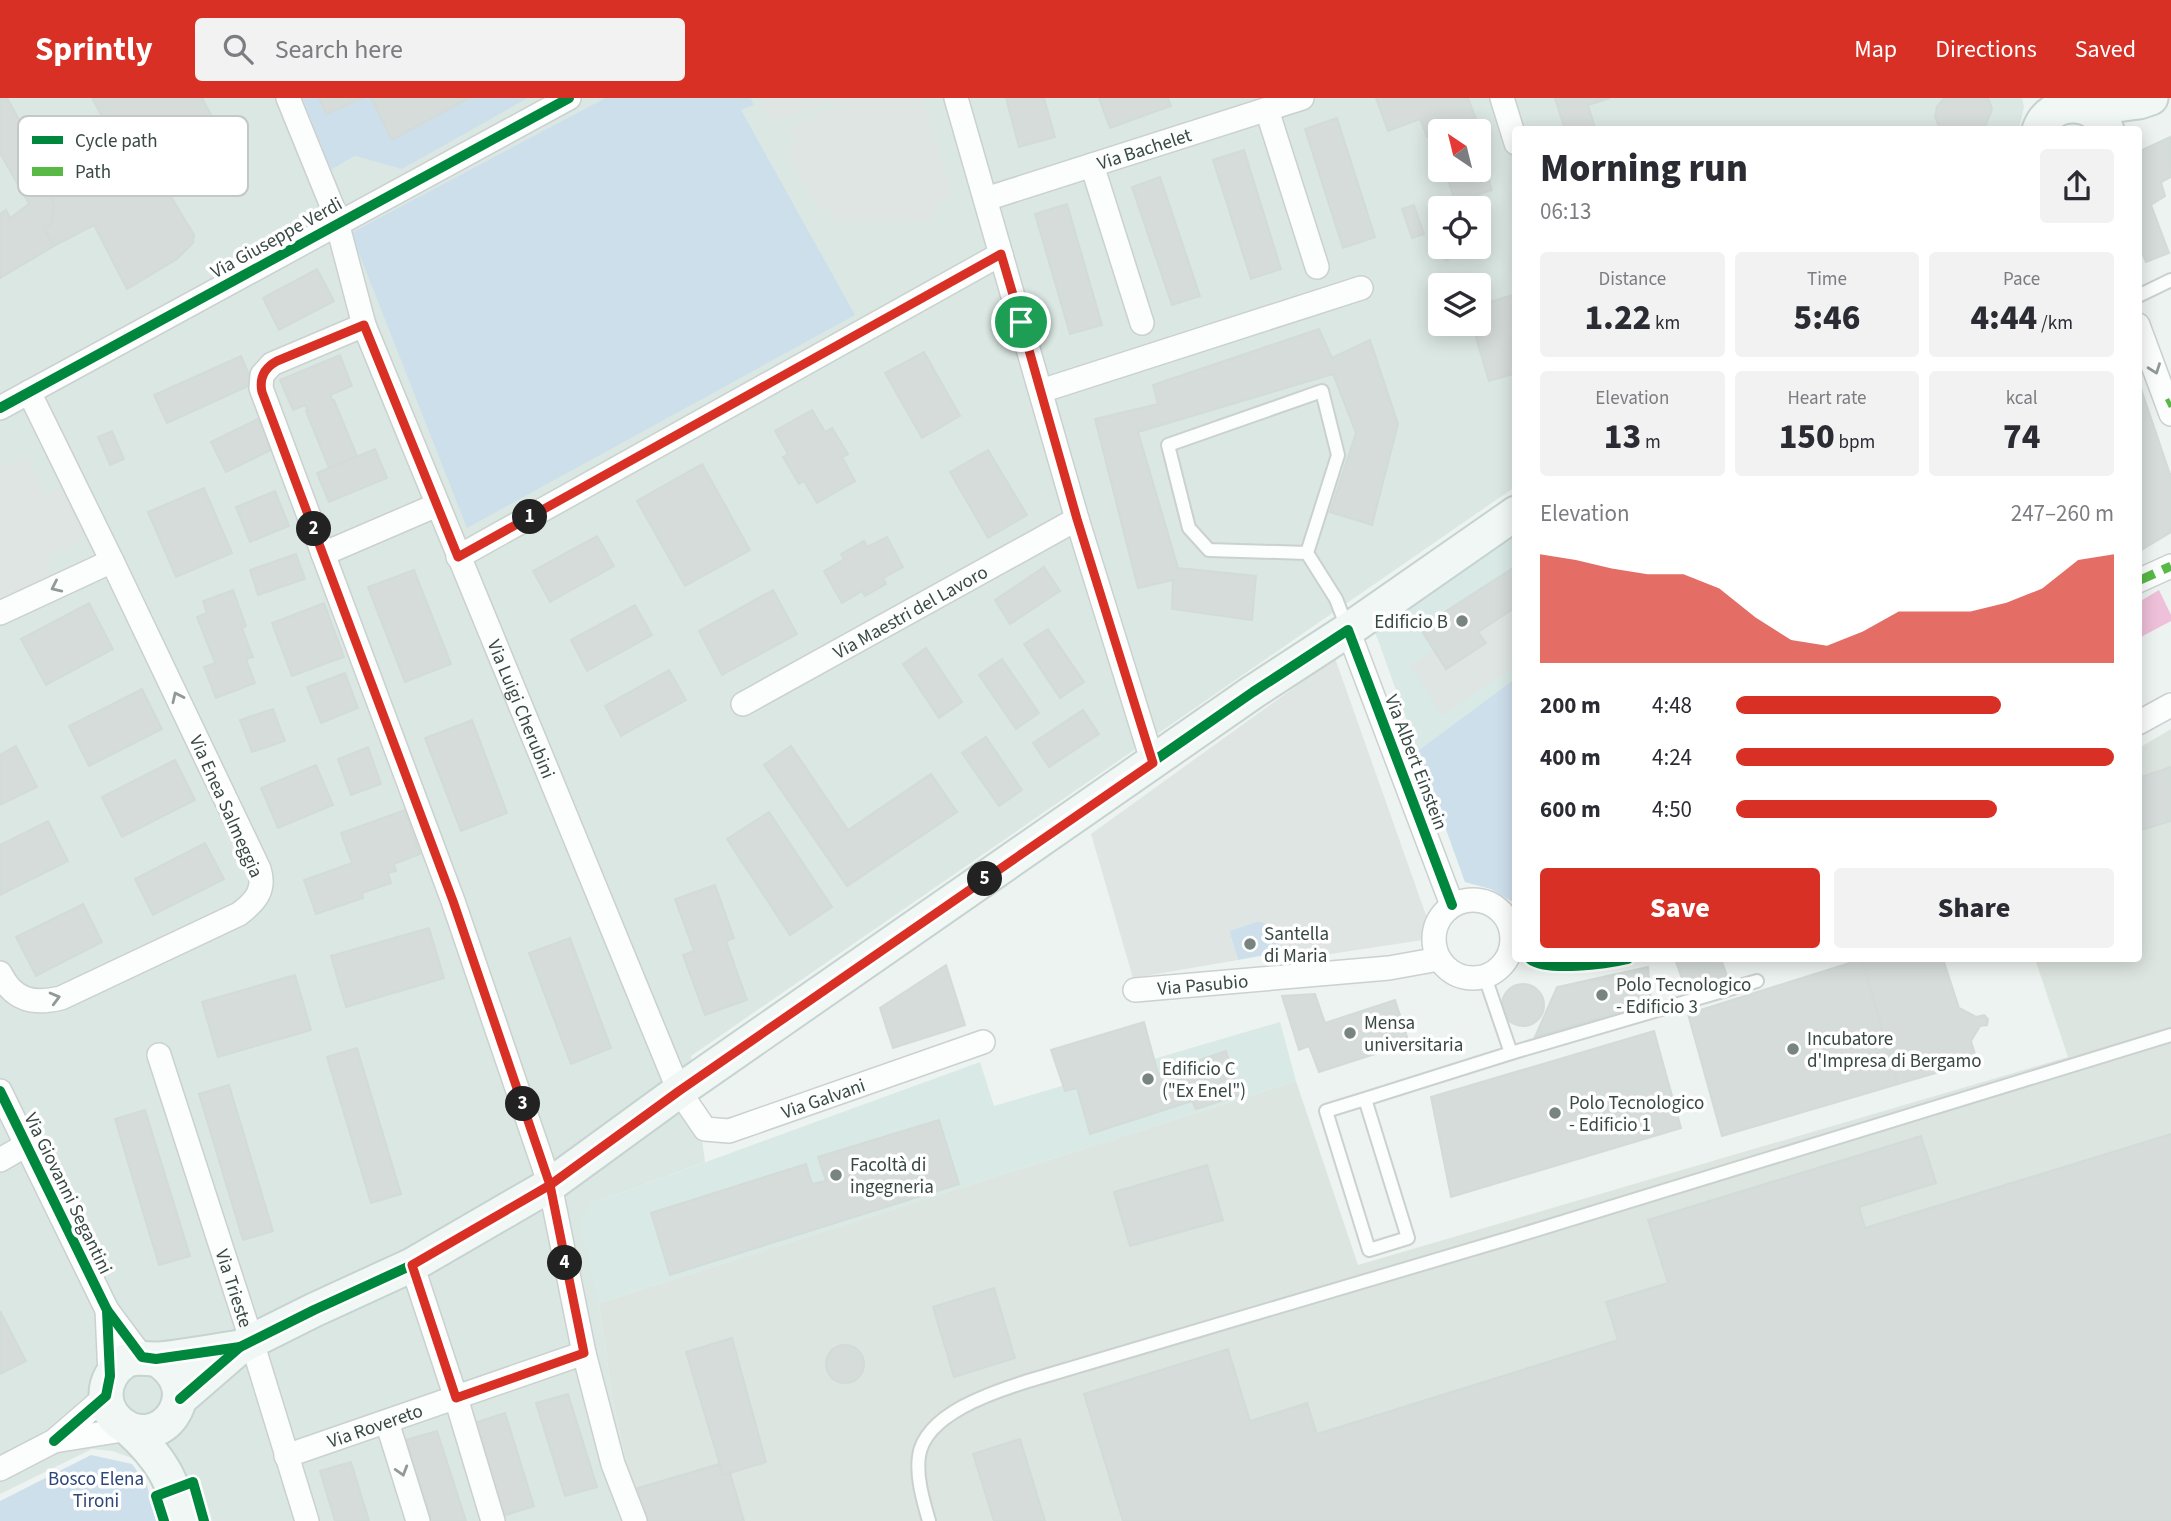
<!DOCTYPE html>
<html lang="en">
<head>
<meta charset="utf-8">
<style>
	:root { --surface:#fff; --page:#f2f2f3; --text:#2b2b33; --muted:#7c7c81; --accent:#d93025 }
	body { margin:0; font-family:"Source Sans 3",sans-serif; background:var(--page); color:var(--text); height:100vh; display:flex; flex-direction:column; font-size:26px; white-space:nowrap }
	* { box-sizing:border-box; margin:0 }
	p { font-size:23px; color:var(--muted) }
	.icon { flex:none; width:38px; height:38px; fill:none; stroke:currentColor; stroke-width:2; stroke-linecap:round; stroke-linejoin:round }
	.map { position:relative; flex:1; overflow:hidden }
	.sheet { position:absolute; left:1512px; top:28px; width:630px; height:836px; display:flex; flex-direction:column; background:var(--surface); border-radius:7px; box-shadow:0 4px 18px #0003 }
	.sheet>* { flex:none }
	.needle { width:46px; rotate:325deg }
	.buttons { position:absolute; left:1428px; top:21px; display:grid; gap:14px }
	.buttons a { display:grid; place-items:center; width:63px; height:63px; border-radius:7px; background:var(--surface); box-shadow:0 4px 18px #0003; font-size:35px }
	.pin { position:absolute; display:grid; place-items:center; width:60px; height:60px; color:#fff; margin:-30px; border:4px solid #fff; border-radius:50%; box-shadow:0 2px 7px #0007 }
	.km { position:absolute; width:35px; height:35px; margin:-18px; border-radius:50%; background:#222; color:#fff; font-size:19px; line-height:35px; text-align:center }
	.round { display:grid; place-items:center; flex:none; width:74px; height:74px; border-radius:7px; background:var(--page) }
	.head { display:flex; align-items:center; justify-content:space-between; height:119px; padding:0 28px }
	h1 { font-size:38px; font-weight:800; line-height:52px }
	.figures { display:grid; grid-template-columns:repeat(3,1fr); gap:10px; height:119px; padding:7px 28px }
	.figures div { display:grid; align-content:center; border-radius:7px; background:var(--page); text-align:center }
	.figures b { font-size:35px; font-weight:800 }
	.figures small { font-size:19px; font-weight:400 }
	.figures p { font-size:19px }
	.chart { height:196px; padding:14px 28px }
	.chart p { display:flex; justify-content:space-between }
	.chart svg { width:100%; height:126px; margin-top:7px; fill:var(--accent); opacity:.7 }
	.primary-button { display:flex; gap:14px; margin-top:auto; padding:14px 28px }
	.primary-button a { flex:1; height:80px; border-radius:7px; background:var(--accent); color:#fff; font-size:28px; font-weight:800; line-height:80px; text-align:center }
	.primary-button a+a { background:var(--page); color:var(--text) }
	ul { padding:0 28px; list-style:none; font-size:23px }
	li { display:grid; grid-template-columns:112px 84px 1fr; align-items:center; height:52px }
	li i { height:18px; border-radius:9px; background:var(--accent) }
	header { display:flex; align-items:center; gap:42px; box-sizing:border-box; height:98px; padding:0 35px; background:var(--accent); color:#fff }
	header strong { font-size:33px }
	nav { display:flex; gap:38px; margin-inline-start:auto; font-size:24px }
	.search { width:490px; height:63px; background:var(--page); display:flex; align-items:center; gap:18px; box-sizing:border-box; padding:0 24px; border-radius:7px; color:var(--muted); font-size:26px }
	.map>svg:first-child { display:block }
</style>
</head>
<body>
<header>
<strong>Sprintly</strong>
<div class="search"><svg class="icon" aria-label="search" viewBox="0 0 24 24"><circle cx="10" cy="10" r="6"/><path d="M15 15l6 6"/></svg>Search here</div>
<nav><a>Map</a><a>Directions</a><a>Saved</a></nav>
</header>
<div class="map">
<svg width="2171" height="1423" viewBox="0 0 2171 1423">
	<rect width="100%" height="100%" fill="#edf3f1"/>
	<path fill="#dbe7e3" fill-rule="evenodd" d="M0 0H302L331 72 355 58 402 70 528 0H605L351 136 741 11 754 7 751 0H2022L2024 9 2019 31 1516 32 1515 389 691 958 705 1064 591 1106 580 1124 599 1205 612 1299 635 1404 643 1423H165L153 1384 138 1362 112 1353 92 1351 0 1396ZM1440 33H1479V72H1440ZM1440 110H1479V149H1440ZM1440 187H1479V226H1440Z"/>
	<path fill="#dde5e1" d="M2171 631V1423H643L635 1404 612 1299 599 1205 1296 983 1358 1167 2068 959 2035 861H2138L2139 650Z"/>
	<g fill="#d9e9e5">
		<path d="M1515 437V805L1491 791 1465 784 1374 531Z"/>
		<path d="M1280 924 1296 983 599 1205 579 1124 591 1106 980 964 994 1008Z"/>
	</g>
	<g fill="#cedfec">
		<path d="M302 0H528L402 71 355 58 331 72Z"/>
		<path d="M605 0H751L754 7 741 12 855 217 467 430 351 135Z"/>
		<path d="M1515 581V805L1491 791 1465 784 1418 653Z"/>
		<path d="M1258 823 1272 827 1282 854 1238 862 1229 833Z"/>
		<path d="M91 1357 132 1366 147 1387 156 1423H0V1403Z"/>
	</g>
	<g fill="#dee5e2">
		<path d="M760 0H852L854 3 861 0H923L952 97 936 110 934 124 831 125V108L820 115 785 53 795 46 788 30 835 9 832 3 772 27Z"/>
		<path d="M27 357 46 397 61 390 85 441 45 460 52 477 0 502V370Z"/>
		<path d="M1515 509V568L1442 617 1410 567 1434 552 1446 570 1485 544 1478 534Z"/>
		<path d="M1335 560 1427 820 1423 842 1284 863 1276 833 1273 827 1258 823 1229 833 1238 862 1133 880 1091 736Z"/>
	</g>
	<path fill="#eec0d9" d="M2159 492 2171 517V523L2139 540V504Z"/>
	<g fill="#d5dcda" stroke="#d3dbd8" stroke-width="2">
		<path d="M0 0H7L57 90 49 96 54 107V113L51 126 44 130 54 148 0 180V116L6 112 10 120 29 106 0 55Z"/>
		<path d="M92 0H202L220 33 218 34 221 40 217 42 225 52 195 71 188 60 158 77 194 137 193 145 177 161 127 191 94 127 54 148 44 130 51 126 54 113V107L49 96 120 51Z"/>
		<path d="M319 0H363L326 16Z"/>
		<path d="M371 0H469L392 42Z"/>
		<path d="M1006 0H1044L1055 39 1019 49Z"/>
		<path d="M1099 0H1168L1171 8 1110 30Z"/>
		<path d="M1376 0H1468L1476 21 1427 39 1420 21 1388 33Z"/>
		<path d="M1555 0H1610L1588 7 1595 30 1590 32H1565Z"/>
		<path d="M1944 0H1988L1992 11 1984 32H1936L1939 30 1935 18 1937 9Z"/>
		<path d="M1337 20 1375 139 1343 150 1305 31Z"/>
		<path d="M2170 39 2171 79 2161 84 2165 98 2151 107 2169 155 2146 164 2138 145V54Z"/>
		<path d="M1479 49 1492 92 1455 104 1445 72H1479Z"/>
		<path d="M1244 52 1281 171 1251 181 1213 62Z"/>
		<path d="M1160 79 1200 198 1172 207 1132 89Z"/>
		<path d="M1067 106 1102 227 1070 236 1035 116Z"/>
		<path d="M1414 107 1424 136 1412 140 1402 111Z"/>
		<path d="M1479 128 1486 147 1446 162 1441 149H1479Z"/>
		<path d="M317 171 334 203 279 232 263 200Z"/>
		<path d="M1513 197 1516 206V275L1489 283 1472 226H1479V207Z"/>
		<path d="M1319 231 1332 260 1370 242 1398 326 1372 427 1330 414 1356 335 1333 276 1138 334 1178 470 1256 478 1252 522 1172 511 1173 482 1138 490 1095 321 1158 306 1153 287Z"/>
		<path d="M924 254 960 318 922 340 885 275Z"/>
		<path d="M340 257 352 288 330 297 333 303 334 302 357 358 329 370 306 313H308L305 307 293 312 280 282Z"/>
		<path d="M241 258 253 286 167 325 154 297Z"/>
		<path d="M2138 282 2171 379V434L2138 454Z"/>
		<path d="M812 312 825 334 832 330 848 356 842 359 855 383 817 405 804 383 799 386 783 359 788 356 775 333Z"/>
		<path d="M262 319 277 349 226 374 211 344Z"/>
		<path d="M112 333 124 361 110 367 98 339Z"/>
		<path d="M375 351 387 380 329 404 317 375Z"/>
		<path d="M988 352 1027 417 988 440 950 374Z"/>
		<path d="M702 366 750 452 685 488 637 403Z"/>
		<path d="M204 390 232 455 176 479 148 414Z"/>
		<path d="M275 393 289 428 250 444 236 409Z"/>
		<path d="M597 438 614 468 550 504 533 473Z"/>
		<path d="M887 439 903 469 883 480 886 486 865 498 862 493 842 505 824 473 844 461 841 456 864 443 867 449Z"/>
		<path d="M296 456 305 481 258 497 250 472Z"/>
		<path d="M1516 468V509L1478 534 1486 545 1446 571 1420 530Z"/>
		<path d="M1044 469 1060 493 1010 526 995 502Z"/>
		<path d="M414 472 451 566 405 584 368 489Z"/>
		<path d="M233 492 246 528 242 530 253 559 246 561 255 585 216 600 204 569 215 565 197 519 207 515 203 503Z"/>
		<path d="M773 492 797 536 722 577 699 533Z"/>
		<path d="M89 505 113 551 46 587 21 541Z"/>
		<path d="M324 505 344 559 292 578 272 525Z"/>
		<path d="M635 507 652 537 587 573 571 542Z"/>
		<path d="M1048 531 1084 584 1060 600 1024 546Z"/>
		<path d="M926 550 962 604 939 620 903 566Z"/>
		<path d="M1002 561 1039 615 1016 631 979 577Z"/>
		<path d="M669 572 686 602 621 638 605 608Z"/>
		<path d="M345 575 358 610 321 625 307 589Z"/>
		<path d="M142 591 162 631 89 668 69 628Z"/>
		<path d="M273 611 285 643 252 654 240 622Z"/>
		<path d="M1083 612 1099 636 1049 669 1033 645Z"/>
		<path d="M472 622 507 715 461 733 425 640Z"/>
		<path d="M986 639 1022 692 999 708 962 655Z"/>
		<path d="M16 648 37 689 0 707V657Z"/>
		<path d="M791 648 848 732 931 676 957 714 847 788 764 667Z"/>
		<path d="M368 649 381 686 351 697 338 661Z"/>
		<path d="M175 662 195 702 122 739 102 699Z"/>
		<path d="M316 667 333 707 278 730 261 690Z"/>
		<path d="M2171 669V723L2138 733V680Z"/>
		<path d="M405 712 420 756 394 766 396 773 388 775 391 785 362 795 363 800 316 816 304 782 352 765 341 735Z"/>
		<path d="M769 714 832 809 790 837 727 741Z"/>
		<path d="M48 723 68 763 0 797V747Z"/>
		<path d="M205 745 224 781 153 817 135 781Z"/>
		<path d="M715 787 734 840 726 843 747 902 705 917 683 857 694 853 675 801Z"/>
		<path d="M83 806 102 844 36 878 16 839Z"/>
		<path d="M429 830 444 880 346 909 331 858Z"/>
		<path d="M570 840 611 950 571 966 529 855Z"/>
		<path d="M1255 840 1257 850 1245 853 1242 843Z"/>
		<path d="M1675 861H1721L1727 878 1686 892Z"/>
		<path d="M1862 861 1898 986 1722 1038 1688 916Z"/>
		<path d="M1862 861H1943L1959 910 1976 919 1984 917 1988 921 1987 927 1980 928 1971 943 1977 963 1898 986Z"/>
		<path d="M946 867 965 927 893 950 880 910Z"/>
		<path d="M1648 869 1651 905 1535 939 1557 889Z"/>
		<path d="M295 877 311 932 218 959 202 904Z"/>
		<circle cx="1523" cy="907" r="21"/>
		<path d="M1315 896 1325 925 1395 902 1409 945 1319 974 1309 948 1299 952 1282 898Z"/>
		<path d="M1144 924 1158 976 1226 953 1239 997 1196 1011 1192 1003 1090 1036 1077 990 1065 993 1051 952Z"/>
		<path d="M1654 933 1681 1030 1451 1099 1431 999Z"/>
		<path d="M357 950 401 1096 371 1105 327 959Z"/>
		<path d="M229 987 273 1133 243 1142 199 996Z"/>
		<path d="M145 1012 190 1158 159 1167 115 1021Z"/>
		<path d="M939 1022 959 1086 670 1177 651 1115 806 1066 812 1086 826 1083 818 1059Z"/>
		<path d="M2171 1036V1423H1123L1084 1296 1228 1251 1250 1323 1307 1305 1317 1336 1618 1242 1606 1204 1668 1185 1648 1122 1921 1038 1936 1085 1859 1109 1865 1130Z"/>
		<path d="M1207 1067 1223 1122 1130 1148 1114 1094Z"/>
		<path d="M994 1190 1015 1260 954 1279 933 1209Z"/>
		<path d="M0 1213 26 1263 0 1276Z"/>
		<path d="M732 1240 766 1364 723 1377 686 1254Z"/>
		<circle cx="845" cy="1266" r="19"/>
		<path d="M568 1296 597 1389 565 1398 536 1305Z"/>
		<path d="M505 1315 534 1408 503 1418 474 1325Z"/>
		<path d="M437 1333 466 1423H431L406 1342Z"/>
		<path d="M1020 1341 1045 1423H994L973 1356Z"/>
		<path d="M351 1364 369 1423H335L320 1373Z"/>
		<path d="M719 1366 723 1377 730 1375 744 1423H648L635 1391Z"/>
	</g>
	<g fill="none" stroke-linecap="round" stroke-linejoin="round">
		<defs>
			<g id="lane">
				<path d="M2138 198 2171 182"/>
				<path d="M1307 455 1209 452 1189 430 1168 347 1322 293 1338 357 1307 455 1336 501 1348 532"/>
				<path d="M1511 955 1757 883"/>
				<path d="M1365 1001 1326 1013 1369 1152 1408 1140 1365 1001 1511 955 1485 879"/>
				<path d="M929 1423C923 1402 916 1379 919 1358 925 1316 993 1294 1028 1283L1510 1140 2171 937"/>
			</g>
			<g id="street">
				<path d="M288 0 334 113 364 227 272 266 262 277 261 290 453 803 550 1087 584 1255 613 1366 635 1423"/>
				<path d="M956 0 1077 421 1153 665"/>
				<path d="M1502 0 1516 45"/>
				<path d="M1267 12 1317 169"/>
				<path d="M1092 67 1142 225"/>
				<path id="s1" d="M986 101 1302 0"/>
				<path id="s2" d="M364 227 679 993 705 1031 729 1033 983 944"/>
				<path d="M2138 227 2171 316"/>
				<path d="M1041 293 1361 190"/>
				<path d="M0 310 569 0"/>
				<path d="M323 456 437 407"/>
				<path d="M458 459 1001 156"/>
				<path d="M2138 483 2171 468"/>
				<path d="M0 515 112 463"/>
				<path d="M1348 532 1452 807"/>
				<path id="s3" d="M743 606 1077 421"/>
				<path d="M2138 625 2171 607"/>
				<circle cx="1473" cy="841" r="39"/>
				<path d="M0 875C13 902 33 907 61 900L239 816C255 804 266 792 259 771L112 463 29 294"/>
				<path id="s4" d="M1135 892 1389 870 1439 861"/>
				<path id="s5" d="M159 957 252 1244 307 1423"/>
				<path d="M0 993 107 1212 142 1259"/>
				<path d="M0 1062 26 1047"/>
				<path d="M412 1167 456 1300 493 1423"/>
				<path d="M107 1212 110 1278"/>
				<path d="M387 1324 418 1423"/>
				<path d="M54 1343 129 1331"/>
				<path id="s6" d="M286 1358 584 1255"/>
				<path d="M0 1371 54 1343 106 1298"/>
			</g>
			<g id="secondary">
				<path d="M2094 10 2139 4 2151 0"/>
				<path d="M2039 32C2050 0 2096 0 2107 32"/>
				<path d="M156 1261C210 1293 159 1358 119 1324 111 1317 106 1307 106 1296 106 1284 113 1271 124 1264 136 1257 147 1262 160 1261 187 1258 214 1253 240 1249"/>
				<path d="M180 1301 240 1249 314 1212 412 1167 550 1087 679 993 1253 594 1348 532 1516 415"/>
				<path d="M129 1331C162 1361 171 1381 185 1423"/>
			</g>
		</defs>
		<use href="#lane" stroke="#cad1cf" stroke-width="16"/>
		<use href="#street" stroke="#cad1cf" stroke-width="26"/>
		<use href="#secondary" stroke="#c6d3d0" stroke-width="37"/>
		<use href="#lane" stroke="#fcfdfd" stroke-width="12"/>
		<use href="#street" stroke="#fcfdfd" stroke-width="23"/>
		<use href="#secondary" stroke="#f0f7f5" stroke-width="33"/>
		<g stroke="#58b947" stroke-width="9" stroke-dasharray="18 9" stroke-linecap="butt">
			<path d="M2167 306 2171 304"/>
			<path d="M2138 483 2171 468"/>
		</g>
		<defs>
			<g id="cycleway">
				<path d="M0 310 569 0"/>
				<path d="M1530 861C1546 874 1607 866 1628 861"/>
				<path d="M0 993 107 1212 142 1259 156 1261 240 1249"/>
				<path d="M180 1301 240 1249 314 1212 412 1167 550 1087 679 993 1253 594 1348 532 1452 807"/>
				<path d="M54 1343 106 1298 110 1278 107 1212"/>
				<path d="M164 1423 156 1398 193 1384 204 1423"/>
			</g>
		</defs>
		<use href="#cycleway" stroke="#fff" stroke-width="15"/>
		<use href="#cycleway" stroke="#00873e" stroke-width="10"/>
	</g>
	<defs><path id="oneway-chevron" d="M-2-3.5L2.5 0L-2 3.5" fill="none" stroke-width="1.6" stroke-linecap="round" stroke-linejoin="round" transform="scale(1.75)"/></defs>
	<g stroke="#919a97">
		<use href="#oneway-chevron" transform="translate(2155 271) rotate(70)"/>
		<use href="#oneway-chevron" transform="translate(56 489) rotate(155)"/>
		<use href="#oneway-chevron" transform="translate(177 599) rotate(-115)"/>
		<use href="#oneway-chevron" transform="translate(55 900) rotate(-15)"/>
		<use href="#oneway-chevron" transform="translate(402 1373) rotate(73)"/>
	</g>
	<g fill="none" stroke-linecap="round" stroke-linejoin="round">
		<defs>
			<path id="route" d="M1021 224 1001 156 458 459 364 227 277 263C264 270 259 280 262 294L453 803 550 1087 412 1167 456 1300 584 1255 550 1087 679 993 1153 665 1077 421 1021 224"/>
		</defs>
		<use href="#route" stroke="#fff" stroke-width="14"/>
		<use href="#route" stroke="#d93025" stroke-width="9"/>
	</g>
	<g fill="#788480" stroke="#fff" stroke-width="2.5">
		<circle cx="1462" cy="523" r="7"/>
		<circle cx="1250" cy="846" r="7"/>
		<circle cx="1602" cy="897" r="7"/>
		<circle cx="1350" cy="935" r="7"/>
		<circle cx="1793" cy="951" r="7"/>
		<circle cx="1148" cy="981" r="7"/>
		<circle cx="1555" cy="1015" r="7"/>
		<circle cx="836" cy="1077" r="7"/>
	</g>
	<g text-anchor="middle" stroke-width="7" stroke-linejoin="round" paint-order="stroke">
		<g font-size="19" fill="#394943" stroke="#fff">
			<text dy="7" stroke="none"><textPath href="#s1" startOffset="166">Via Bachelet</textPath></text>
			<text transform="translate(276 139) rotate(-29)" y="7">Via Giuseppe Verdi</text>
			<text dy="7" stroke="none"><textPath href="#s3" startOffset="191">Via Maestri del Lavoro</textPath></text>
			<text dy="7" stroke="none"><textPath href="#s2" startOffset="415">Via Luigi Cherubini</textPath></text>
			<text transform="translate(1417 664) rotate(69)" y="7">Via Albert Einstein</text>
			<text transform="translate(227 708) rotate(66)" y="7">Via Enea Salmeggia</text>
			<text dy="7" stroke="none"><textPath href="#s4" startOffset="68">Via Pasubio</textPath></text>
			<text dy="7" stroke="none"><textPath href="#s2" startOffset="998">Via Galvani</textPath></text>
			<text transform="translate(69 1095) rotate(64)" y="7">Via Giovanni Segantini</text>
			<text dy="7" stroke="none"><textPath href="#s5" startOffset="245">Via Trieste</textPath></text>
			<text dy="7" stroke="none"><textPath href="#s6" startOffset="94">Via Rovereto</textPath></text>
		</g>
		<g font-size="19" fill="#394943" stroke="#fff" text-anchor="start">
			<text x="1448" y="530" text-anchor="end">Edificio B</text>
			<text x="1264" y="842">Santella<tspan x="1264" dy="22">di Maria</tspan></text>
			<text x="1616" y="893">Polo Tecnologico<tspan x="1616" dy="22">- Edificio 3</tspan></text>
			<text x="1364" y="931">Mensa<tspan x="1364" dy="22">universitaria</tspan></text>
			<text x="1807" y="947">Incubatore<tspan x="1807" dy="22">d'Impresa di Bergamo</tspan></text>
			<text x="1162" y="977">Edificio C<tspan x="1162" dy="22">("Ex Enel")</tspan></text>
			<text x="1569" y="1011">Polo Tecnologico<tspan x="1569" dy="22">- Edificio 1</tspan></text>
			<text x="850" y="1073">Facoltà di<tspan x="850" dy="22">ingegneria</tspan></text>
		</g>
		<g font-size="19" fill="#2d467a" stroke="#fff">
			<text x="96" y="1387">Bosco Elena<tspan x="96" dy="22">Tironi</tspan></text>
		</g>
	</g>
	<rect x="18" y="18" width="230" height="80" rx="10" fill="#fff" stroke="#c4c8c7" stroke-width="2"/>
	<rect x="32" y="38" width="31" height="8" fill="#00873e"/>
	<rect x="32" y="69" width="31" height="9" fill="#58b947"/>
	<g font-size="19" fill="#394943">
		<text x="75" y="49">Cycle path</text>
		<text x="75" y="80">Path</text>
	</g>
</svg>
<div class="buttons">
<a><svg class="needle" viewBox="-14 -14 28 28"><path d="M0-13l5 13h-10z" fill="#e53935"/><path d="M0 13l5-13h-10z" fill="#7c7c81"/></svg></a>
<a><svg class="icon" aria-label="locate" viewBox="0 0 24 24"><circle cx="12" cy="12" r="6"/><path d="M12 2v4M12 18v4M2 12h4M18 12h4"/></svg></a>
<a><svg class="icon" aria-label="layers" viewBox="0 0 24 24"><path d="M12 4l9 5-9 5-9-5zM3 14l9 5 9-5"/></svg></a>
</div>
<div class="pin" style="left:1021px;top:224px;background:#1e9e55"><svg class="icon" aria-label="arrive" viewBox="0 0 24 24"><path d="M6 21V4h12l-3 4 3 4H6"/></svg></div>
<b class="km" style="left:530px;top:419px">1</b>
<b class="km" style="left:314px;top:431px">2</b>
<b class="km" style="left:523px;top:1006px">3</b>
<b class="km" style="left:565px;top:1165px">4</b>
<b class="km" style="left:985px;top:781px">5</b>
<section class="sheet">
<div class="head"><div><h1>Morning run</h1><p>06:13</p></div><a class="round"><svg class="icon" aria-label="share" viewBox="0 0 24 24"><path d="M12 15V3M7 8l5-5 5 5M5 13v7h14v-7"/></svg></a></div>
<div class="figures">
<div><p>Distance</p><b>1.22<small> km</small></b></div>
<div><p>Time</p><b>5:46</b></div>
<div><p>Pace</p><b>4:44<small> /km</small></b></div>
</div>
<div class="figures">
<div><p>Elevation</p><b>13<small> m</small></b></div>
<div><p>Heart rate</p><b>150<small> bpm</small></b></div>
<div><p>kcal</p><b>74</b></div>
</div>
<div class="chart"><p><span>Elevation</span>247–260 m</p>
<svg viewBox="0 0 160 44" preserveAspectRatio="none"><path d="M0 44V6L10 8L20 11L30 13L40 13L50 18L60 28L70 36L80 38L90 33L100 26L110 26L120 26L130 23L140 18L150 8L160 6V44z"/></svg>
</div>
<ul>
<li><b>200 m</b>4:48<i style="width:70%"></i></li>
<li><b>400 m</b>4:24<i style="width:100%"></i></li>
<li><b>600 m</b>4:50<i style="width:69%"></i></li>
</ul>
<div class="primary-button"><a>Save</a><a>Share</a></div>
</section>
</div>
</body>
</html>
